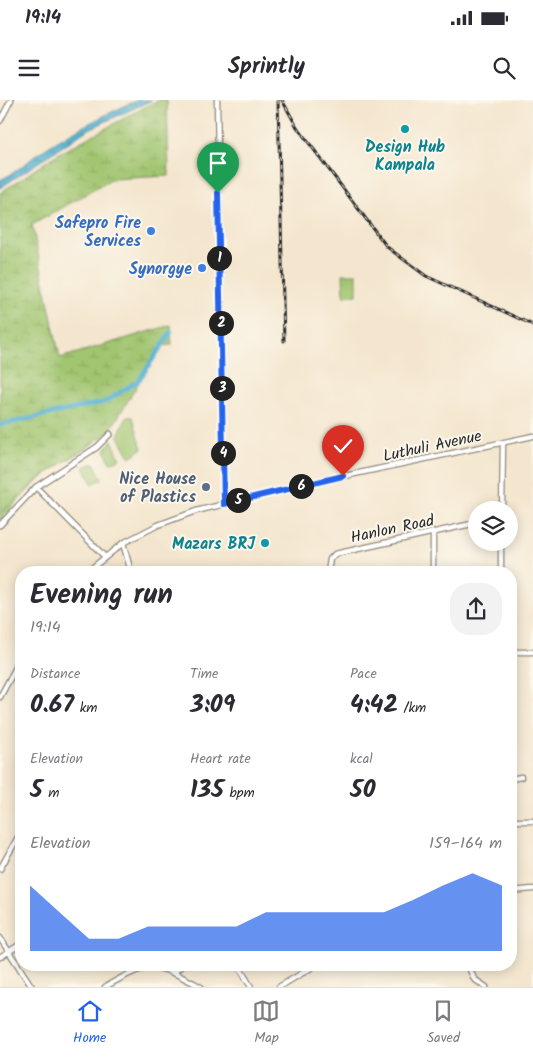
<!DOCTYPE html>
<html lang="en">
<head>
<meta charset="utf-8">
<style>
	:root { --surface:#fff; --page:#f2f2f3; --text:#2b2b33; --muted:#7c7c81; --line:#e1e1e2; --accent:#2563eb }
	body { margin:0; font-family:Kalam,sans-serif; background:var(--page); color:var(--text); height:100vh; display:flex; flex-direction:column; font-size:19px; white-space:nowrap }
	* { box-sizing:border-box; margin:0 }
	p { font-size:16px; color:var(--muted) }
	.icon { flex:none; width:28px; height:28px; fill:none; stroke:currentColor; stroke-width:2; stroke-linecap:round; stroke-linejoin:round }
	.map { position:relative; flex:1; overflow:hidden }
	.sheet { position:absolute; left:15px; top:466px; width:502px; height:405px; display:flex; flex-direction:column; background:var(--surface); border-radius:20px; box-shadow:0 2px 12px #0003 }
	.sheet>* { flex:none }
	.buttons { position:absolute; left:468px; top:401px; display:grid; gap:10px }
	.buttons a { display:grid; place-items:center; width:50px; height:50px; border-radius:50%; background:var(--surface); box-shadow:0 2px 12px #0003; font-size:25px }
	.pin { position:absolute; display:grid; place-items:center; width:42px; height:42px; color:#fff; margin:-51px -21px; border-radius:50% 50% 50% 0; rotate:-45deg; box-shadow:0 0 5px #0007 }
	.pin .icon { rotate:45deg }
	.km { position:absolute; width:25px; height:25px; margin:-12px; border-radius:50%; background:#222; color:#fff; font-size:14px; line-height:25px; text-align:center }
	.round { display:grid; place-items:center; flex:none; width:52px; height:52px; border-radius:20px; background:var(--page) }
	.headline { display:flex; align-items:center; justify-content:space-between; height:85px; padding:0 15px }
	h1 { font-size:28px; font-weight:700; line-height:38px }
	.metrics { display:grid; grid-template-columns:repeat(3,1fr); gap:8px; height:85px; padding:5px 15px }
	.metrics div { display:grid; align-content:center }
	.metrics b { font-size:25px; font-weight:700 }
	.metrics small { font-size:14px; font-weight:400 }
	.metrics p { font-size:14px }
	.chart { height:140px; padding:10px 15px }
	.chart p { display:flex; justify-content:space-between }
	.chart svg { width:100%; height:90px; margin-top:5px; fill:var(--accent); opacity:.7 }
	.status { display:flex; justify-content:space-between; align-items:center; height:35px; padding:0 25px; background:var(--surface); direction:ltr }
	.status svg { height:14px; fill:currentColor }
	header { display:flex; justify-content:space-between; align-items:center; height:65px; padding:0 15px; background:var(--surface); font-size:22px; font-weight:700 }
	.dock { display:flex; justify-content:space-around; align-items:center; height:70px; border-top:1px solid var(--line); background:var(--surface); font-size:14px; color:var(--muted) }
	.dock a { display:grid; justify-items:center; gap:2px }
	.dock .selected { color:var(--accent) }
	.map>svg:first-child { display:block }
</style>
</head>
<body>
<div class="status"><b>19:14</b><svg viewBox="0 0 49 12"><path d="M0 12V9h3v3zM5 12V6h3v6zM10 12V3h3v9zM15 12V0h3v12zM26 1h20v11H26zM47 4h2v5h-2z"/></svg></div>
<header><svg class="icon" aria-label="menu" viewBox="0 0 24 24"><path d="M4 6h16M4 12h16M4 18h16"/></svg>Sprintly<svg class="icon" aria-label="search" viewBox="0 0 24 24"><circle cx="10" cy="10" r="6"/><path d="M15 15l6 6"/></svg></header>
<div class="map">
<svg width="533" height="887" viewBox="0 0 533 887">
	<defs>
		<pattern id="wetland-marsh" width="20" height="14" patternUnits="userSpaceOnUse" patternTransform="scale(1.25)"><rect width="20" height="14" fill="#a1c56f"/><path d="M1 5h8M5 5V1M11 12h8M15 12V8" fill="none" stroke="#8ba960"/></pattern>
		<pattern id="water-ripples" width="26" height="14" patternUnits="userSpaceOnUse" patternTransform="scale(1.25)"><rect width="26" height="14" fill="#53b1d1"/><path d="M2 4q2-2 4 0t4 0M15 11q2-2 4 0t4 0" fill="none" stroke="#4590aa"/></pattern>
	</defs>
	<rect width="100%" height="100%" fill="#fbf7ec"/>
	<filter id="ink" filterUnits="userSpaceOnUse"><feTurbulence type="fractalNoise" baseFrequency=".02" numOctaves="2"/><feDisplacementMap in="SourceGraphic" scale="10" xChannelSelector="R" yChannelSelector="G"/><feConvolveMatrix kernelMatrix="1 2 1 2 8 2 1 2 1" color-interpolation-filters="sRGB"/></filter>
	<filter id="wash" filterUnits="userSpaceOnUse"><feTurbulence type="fractalNoise" baseFrequency=".0096" numOctaves="4" result="noise"/><feDisplacementMap in="SourceGraphic" scale="20" xChannelSelector="R" yChannelSelector="G"/><feGaussianBlur stdDeviation="1.12" result="paint"/><feColorMatrix in="noise" values="0 0 0 0 0 0 0 0 0 0 0 0 0 0 0 0 0 1.4 0 .05"/><feComposite in="paint" operator="in"/></filter>
	<g filter="url(#wash)">
		<rect width="100%" height="100%" fill="#f4e6ce"/>
		<g fill="#a1c56f" stroke="#66784d">
			<path d="M343 174H357V195L344 196Z"/>
			<path d="M127 317H133L142 349 130 357 118 335Z"/>
			<path d="M109 326C93 350 66 358 44 376 28 389 14 405 0 421V409L28 380Z"/>
			<path d="M112 340 120 359 110 363 105 350Z"/>
			<path d="M94 363 102 379 92 384 84 367Z"/>
		</g>
		<path fill="url(#wetland-marsh)" stroke="#66784d" d="M158 0H167L169 76 113 79 32 125 60 258 171 225 172 245 161 246 109 332 37 380 0 414V93L56 55Z"/>
		<path fill="url(#water-ripples)" stroke="#3f6e7e" d="M138 0H152L87 30 0 88V80C13 74 24 65 35 56 67 33 102 16 138 0Z"/>
		<g fill="none" stroke-linecap="round" stroke-linejoin="round">
			<path stroke="#53b1d1" stroke-width="4.5" d="M0 325 105 302 139 280 171 232"/>
		</g>
	</g>
	<g filter="url(#ink)">
		<g fill="none" stroke-linecap="round" stroke-linejoin="round">
			<defs>
				<g id="minor">
					<path d="M217 0 224 404"/>
					<path d="M0 21 11 0"/>
					<path d="M36 387 105 457"/>
					<path d="M502 410 503 343"/>
					<path d="M0 425 36 387 97 347 110 334"/>
					<path d="M433 432V472"/>
					<path d="M123 443 131 472"/>
					<path d="M87 472 123 443 158 425 196 411 312 383 533 336"/>
					<path d="M328 472 330 459 335 454 476 423"/>
					<path d="M501 472V442"/>
					<path d="M511 552H533"/>
					<path d="M0 597 21 558"/>
					<path d="M511 679 521 677"/>
					<path d="M511 721H533"/>
					<path d="M0 769 21 732"/>
					<path d="M511 791 533 789"/>
					<path d="M0 838 32 887"/>
					<path d="M0 857 21 844"/>
					<path d="M238 865 251 887"/>
					<path d="M301 865 305 872"/>
					<path d="M468 865 474 879 486 887"/>
					<path d="M173 873 183 865"/>
					<path d="M105 887C150 861 155 862 201 887"/>
					<path d="M279 887 316 865"/>
				</g>
			</defs>
			<use href="#minor" stroke="#90887c" stroke-width="7"/>
			<use href="#minor" stroke="#fff" stroke-width="4.5"/>
			<defs>
				<g id="rail">
					<path d="M278 0 284 241"/>
					<path d="M282 0 297 27 387 147 426 176 533 225"/>
				</g>
			</defs>
			<use href="#rail" stroke="#2b2b2b" stroke-width="3"/>
			<use href="#rail" stroke="#fbf7ec" stroke-width="1" stroke-dasharray="4" stroke-linecap="butt"/>
		</g>
	</g>
	<g fill="none" stroke-linecap="round" stroke-linejoin="round" filter="url(#ink)">
		<defs>
			<path id="route" d="M218 93 224 404 343 376"/>
		</defs>
		<use href="#route" stroke="#fff" stroke-width="10"/>
		<use href="#route" stroke="#2563eb" stroke-width="6"/>
	</g>
	<g fill="#0f9aa8" stroke="#fbf7ec" stroke-width="2">
		<circle cx="405" cy="29" r="5"/>
		<circle cx="265" cy="443" r="5"/>
	</g>
	<g fill="#3f7fe0" stroke="#fbf7ec" stroke-width="2">
		<circle cx="151" cy="131" r="5"/>
		<circle cx="202" cy="168" r="5"/>
	</g>
	<circle fill="#5c6f8a" stroke="#fbf7ec" stroke-width="2" cx="206" cy="387" r="5"/>
	<g text-anchor="middle" stroke-width="4" stroke-linejoin="round" paint-order="stroke">
		<g font-size="16" font-weight="bold" fill="#0d838f" stroke="#fbf7ec">
			<text x="405" y="52">Design Hub<tspan x="405" dy="18">Kampala</tspan></text>
			<text x="255" y="449" text-anchor="end">Mazars BRJ</text>
		</g>
		<g font-size="16" font-weight="bold" fill="#366cbe" stroke="#fbf7ec" text-anchor="end">
			<text x="141" y="128">Safepro Fire<tspan x="141" dy="18">Services</tspan></text>
			<text x="192" y="174">Synorgye</text>
		</g>
		<g font-size="16" fill="#2b2b2b" stroke="#fbf7ec">
			<text transform="translate(432 345) rotate(-12)" y="6">Luthuli Avenue</text>
			<text transform="translate(392 428) rotate(-12)" y="6">Hanlon Road</text>
		</g>
		<g font-size="16" font-weight="bold" fill="#4e5e75" stroke="#fbf7ec" text-anchor="end">
			<text x="196" y="384">Nice House<tspan x="196" dy="18">of Plastics</tspan></text>
		</g>
	</g>
</svg>
<div class="buttons">
<a><svg class="icon" aria-label="layers" viewBox="0 0 24 24"><path d="M12 4l9 5-9 5-9-5zM3 14l9 5 9-5"/></svg></a>
</div>
<div class="pin" style="left:218px;top:93px;background:#1e9e55"><svg class="icon" aria-label="arrive" viewBox="0 0 24 24"><path d="M6 21V4h12l-3 4 3 4H6"/></svg></div>
<div class="pin" style="left:343px;top:376px;background:#d93025"><svg class="icon" aria-label="check" viewBox="0 0 24 24"><path d="M5 12l5 5 9-10"/></svg></div>
<b class="km" style="left:219px;top:158px">1</b>
<b class="km" style="left:221px;top:223px">2</b>
<b class="km" style="left:222px;top:288px">3</b>
<b class="km" style="left:223px;top:353px">4</b>
<b class="km" style="left:238px;top:400px">5</b>
<b class="km" style="left:301px;top:386px">6</b>
<section class="sheet">
<div class="headline"><div><h1>Evening run</h1><p>19:14</p></div><a class="round"><svg class="icon" aria-label="share" viewBox="0 0 24 24"><path d="M12 15V3M7 8l5-5 5 5M5 13v7h14v-7"/></svg></a></div>
<div class="metrics">
<div><p>Distance</p><b>0.67<small> km</small></b></div>
<div><p>Time</p><b>3:09</b></div>
<div><p>Pace</p><b>4:42<small> /km</small></b></div>
</div>
<div class="metrics">
<div><p>Elevation</p><b>5<small> m</small></b></div>
<div><p>Heart rate</p><b>135<small> bpm</small></b></div>
<div><p>kcal</p><b>50</b></div>
</div>
<div class="chart"><p><span>Elevation</span>159–164 m</p>
<svg viewBox="0 0 160 44" preserveAspectRatio="none"><path d="M0 44V12L10 25L20 38L30 38L40 32L50 32L60 32L70 32L80 25L90 25L100 25L110 25L120 25L130 19L140 12L150 6L160 12V44z"/></svg>
</div>
</section>
</div>
<nav class="dock">
<a class="selected"><svg class="icon" aria-label="home" viewBox="0 0 24 24"><path d="M3 11l9-7 9 7M6 9v11h12V9"/></svg>Home</a>
<a><svg class="icon" aria-label="map" viewBox="0 0 24 24"><path d="M3 6l6-2 6 2 6-2v14l-6 2-6-2-6 2zM9 4v14M15 6v14"/></svg>Map</a>
<a><svg class="icon" aria-label="saved" viewBox="0 0 24 24"><path d="M7 4h10v16l-5-4-5 4z"/></svg>Saved</a>
</nav>
</body>
</html>
